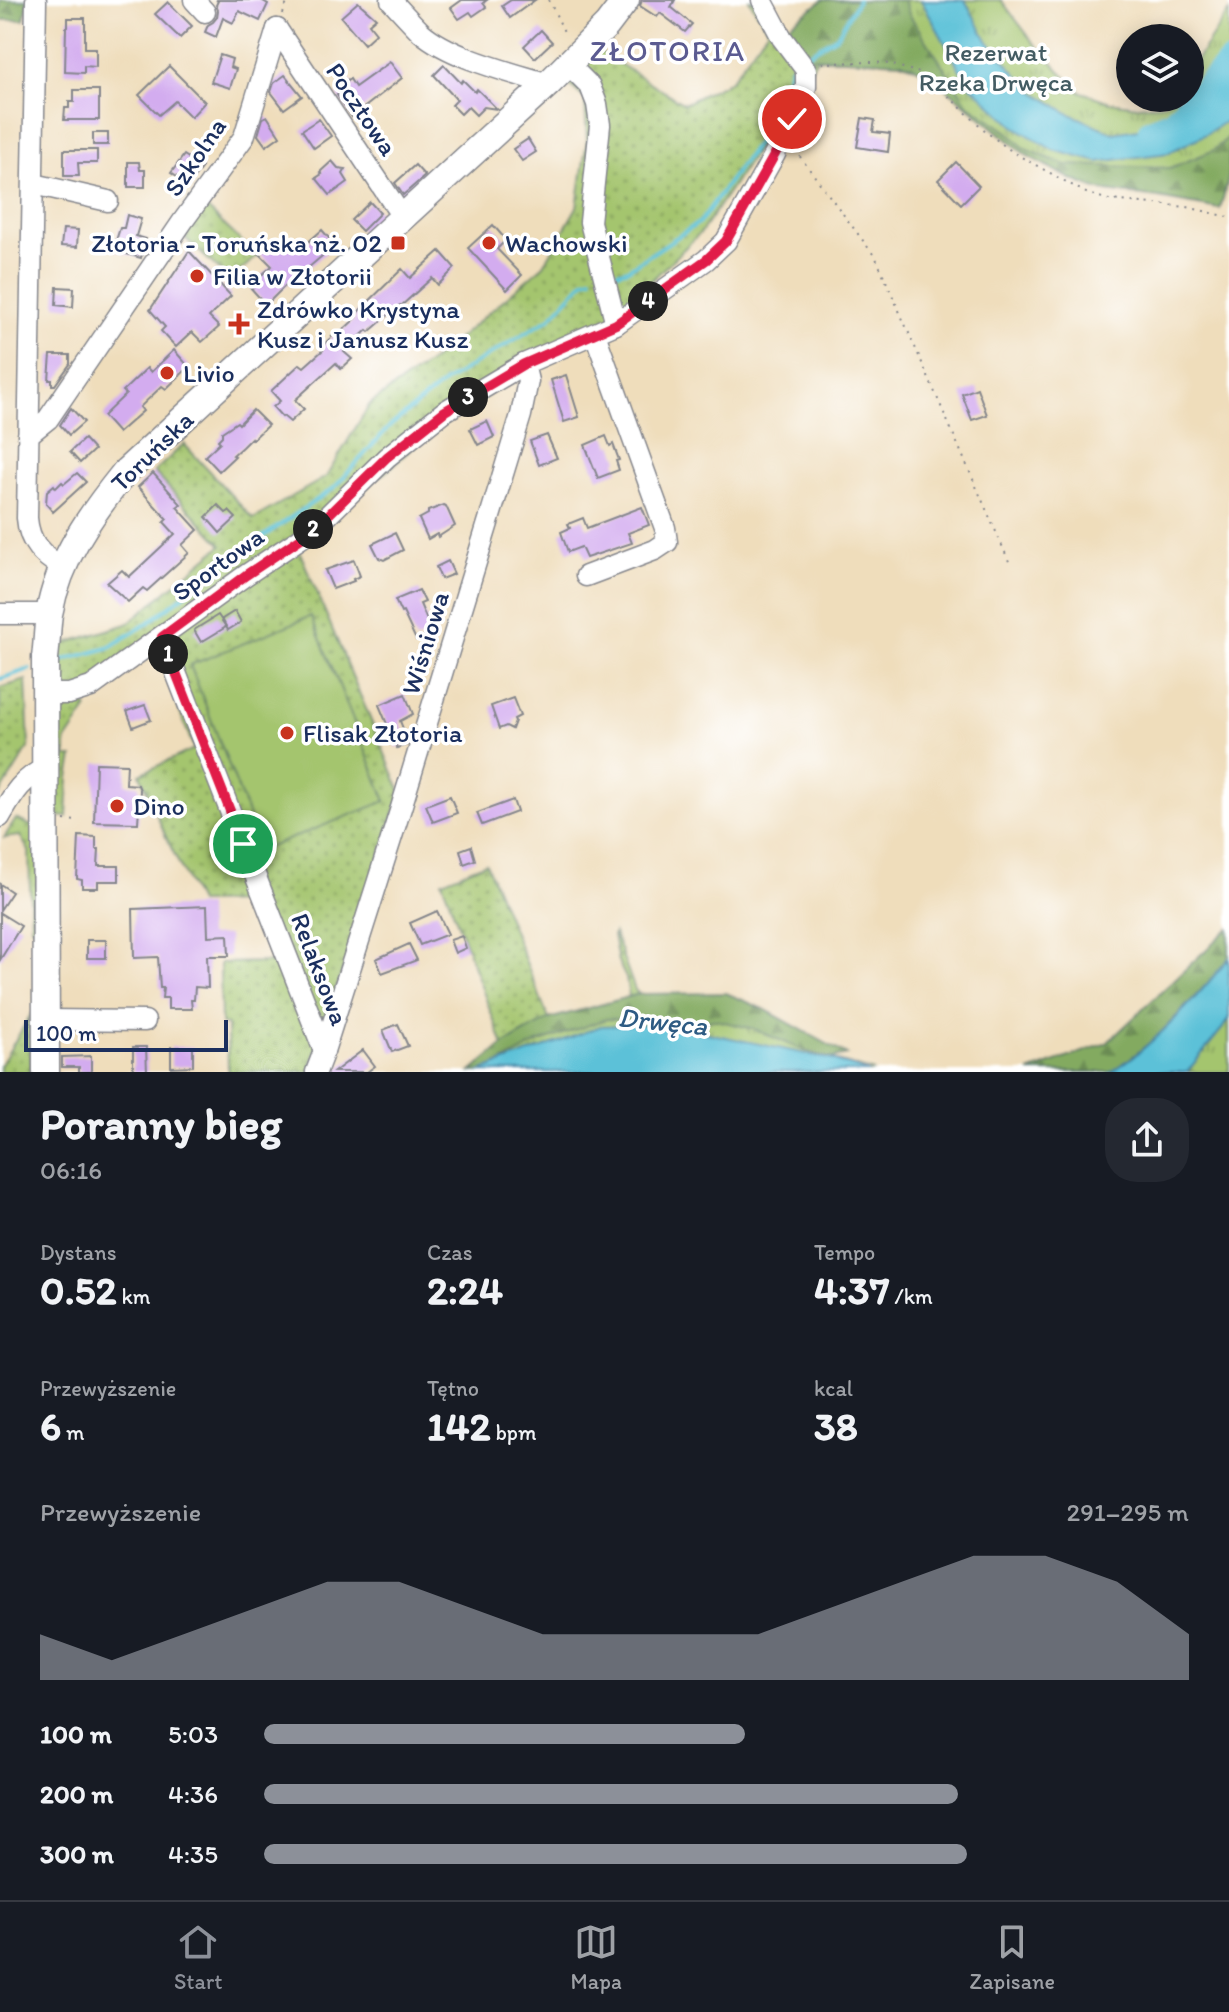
<!DOCTYPE html>
<html lang="pl">
<head>
<meta charset="utf-8">
<style>
	:root { --surface:#171b24; --page:#242831; --text:#f1f3f6; --muted:#9ea1a6; --line:#363941; --accent:#8c9099 }
	body { margin:0; font-family:Itim,sans-serif; background:var(--page); color:var(--text); height:100vh; display:flex; flex-direction:column; font-size:30px; white-space:nowrap }
	* { box-sizing:border-box; margin:0 }
	p { font-size:26px; color:var(--muted) }
	.icon { flex:none; width:44px; height:44px; fill:none; stroke:currentColor; stroke-width:2; stroke-linecap:round; stroke-linejoin:round }
	.map { position:relative; height:1072px; overflow:hidden }
	.sheet { display:flex; flex-direction:column; background:var(--surface); flex:1 }
	.sheet>* { flex:none }
	.tools { position:absolute; left:1116px; top:24px; display:grid; gap:16px }
	.tools a { display:grid; place-items:center; width:88px; height:88px; border-radius:50%; background:var(--surface); box-shadow:0 4px 20px #0003; font-size:40px }
	.scale { position:absolute; left:24px; bottom:20px; width:204px; box-sizing:border-box; padding-left:8px; border:4px solid #1b2f5e; border-top:0; font-size:22px; line-height:28px; white-space:nowrap; color:#1b2f5e; -webkit-text-stroke:6px #fff; paint-order:stroke }
	.pin { position:absolute; display:grid; place-items:center; width:68px; height:68px; color:#fff; margin:-34px; border:4px solid #fff; border-radius:50%; box-shadow:0 2px 8px #0007 }
	.km { position:absolute; width:40px; height:40px; margin:-20px; border-radius:50%; background:#222; color:#fff; font-size:22px; line-height:40px; text-align:center }
	.round { display:grid; place-items:center; flex:none; width:84px; height:84px; border-radius:32px; background:var(--page) }
	.overview { display:flex; align-items:center; justify-content:space-between; height:136px; padding:0 40px }
	h1 { font-size:44px; font-weight:800; line-height:60px }
	.figures { display:grid; grid-template-columns:repeat(3,1fr); gap:12px; height:136px; padding:8px 40px }
	.figures div { display:grid; align-content:center }
	.figures b { font-size:40px; font-weight:800 }
	.figures small { font-size:22px; font-weight:400 }
	.figures p { font-size:22px }
	.chart { height:224px; padding:16px 40px }
	.chart p { display:flex; justify-content:space-between }
	.chart svg { width:100%; height:144px; margin-top:8px; fill:var(--accent); opacity:.7 }
	ul { padding:0 40px; list-style:none; font-size:26px }
	li { display:grid; grid-template-columns:128px 96px 1fr; align-items:center; height:60px }
	li i { height:20px; border-radius:10px; background:var(--accent) }
	.dock { display:flex; justify-content:space-around; align-items:center; height:112px; border-top:2px solid var(--line); background:var(--surface); font-size:22px; color:var(--muted) }
	.dock a { display:grid; justify-items:center; gap:4px }
	.dock .on { color:var(--accent) }
	.map>svg:first-child { display:block }
</style>
</head>
<body>
<div class="map">
<svg width="1229" height="1072" viewBox="0 0 1229 1072">
	<defs>
		<pattern id="grass-dots" width="8" height="8" patternUnits="userSpaceOnUse" patternTransform="scale(2)"><rect width="8" height="8" fill="#a4c56e"/><path d="M2 2h.1M6 6h.1" fill="none" stroke="#85a05e" stroke-width="1.8" stroke-linecap="round"/></pattern>
		<pattern id="forest-firs" width="22" height="20" patternUnits="userSpaceOnUse" patternTransform="scale(2)"><rect width="22" height="20" fill="#83aa61"/><path d="M5 1l3.5 6h-7zM16 11l3.5 6h-7z" fill="#6a8b53"/></pattern>
		<pattern id="park-tufts" width="24" height="20" patternUnits="userSpaceOnUse" patternTransform="scale(2)"><rect width="24" height="20" fill="#a4c56e"/><path d="M3 7l-1-3M5 7V3M7 7l1-3M15 17l-1-3M17 17v-4M19 17l1-3" fill="none" stroke="#85a05e"/></pattern>
	</defs>
	<rect width="100%" height="100%" fill="#fff"/>
	<filter id="ink" filterUnits="userSpaceOnUse"><feTurbulence type="fractalNoise" baseFrequency=".0125" numOctaves="2"/><feDisplacementMap in="SourceGraphic" scale="16" xChannelSelector="R" yChannelSelector="G"/><feConvolveMatrix kernelMatrix="1 2 1 2 8 2 1 2 1" color-interpolation-filters="sRGB"/></filter>
	<filter id="wash" filterUnits="userSpaceOnUse"><feTurbulence type="fractalNoise" baseFrequency=".006" numOctaves="4" result="noise"/><feDisplacementMap in="SourceGraphic" scale="32" xChannelSelector="R" yChannelSelector="G"/><feGaussianBlur stdDeviation="1.8" result="paint"/><feColorMatrix in="noise" values="0 0 0 0 0 0 0 0 0 0 0 0 0 0 0 0 0 1.4 0 .05"/><feComposite in="paint" operator="in"/></filter>
	<g filter="url(#wash)">
		<rect width="100%" height="100%" fill="#efddbb"/>
		<g fill="url(#grass-dots)" stroke="#607a66" stroke-width="2">
			<path d="M749 0H769L795 34 916 59H817L702 231 610 321 520 374 422 439 387 471 293 536 401 792 309 1072H228L227 1025 221 1024 220 963 280 962 254 902 198 903 166 837 140 774 194 749 154 645 103 687 90 701H83L88 708 66 741V757H73L69 778 67 817 56 816 60 645 127 624 222 545 154 472 184 444 253 519 326 477 370 404 437 357 544 265 577 207 587 140 585 99 565 81 596 49 684 104 730 81 768 29Z"/>
			<path d="M202 204 257 256 230 280 181 234Z"/>
			<path d="M26 680 29 747 0 794V688Z"/>
			<path d="M16 819 29 825H38V932L31 927 29 851 20 836 4 838Z"/>
			<path d="M486 863 549 1019 503 1045 442 881Z"/>
			<path d="M614 933 635 990 639 994 629 997 626 978 618 962 613 935Z"/>
			<path d="M30 1016 31 1072H0V1066Z"/>
		</g>
		<g fill="url(#forest-firs)" stroke="#4f6c60" stroke-width="2">
			<path d="M0 0H28L24 20H0Z"/>
			<path d="M823 0H921L967 82 1229 119V177L1220 209 1158 198 1099 190 1071 179 1026 155 936 80 920 70 901 62 808 57 782 30Z"/>
			<path d="M1229 928V958L1213 978 1155 1039 1115 1070 1111 1072H1029L1107 1043Z"/>
			<path d="M726 993 764 1009 847 1055 829 1059 471 1072 503 1045 549 1019 639 994Z"/>
		</g>
		<g fill="url(#park-tufts)" stroke="#607a66" stroke-width="2">
			<path d="M904 0H1001L1033 42 1079 91 1110 102 1137 106 1162 104 1174 98H1190V70L1229 11V137L1212 151 1170 168 1066 165 1025 149 1008 132 968 104 909 14Z"/>
			<path d="M1229 959V1072H1125L1148 1057Z"/>
			<path d="M606 1019 716 1020 754 1029 805 1051 874 1072H484L538 1043Z"/>
		</g>
		<path fill="#a4c56e" stroke="#607a66" stroke-width="2" d="M311 616 386 801 262 850 190 665Z"/>
		<g fill="#5bc1d8" stroke="#3b789b" stroke-width="2">
			<path d="M921 0H965L988 42 1029 88 1068 113 1113 133 1158 126 1200 102 1229 65V119L1206 134 1168 153 1098 162 1053 150 1014 126 967 82Z"/>
			<path d="M1229 958V1017L1223 1028 1187 1072H1111C1154 1046 1197 997 1229 958Z"/>
			<path d="M665 1024 829 1059 868 1072H686L658 1068 626 1072H479L601 1026Z"/>
		</g>
		<g fill="none" stroke-linecap="round" stroke-linejoin="round">
			<g stroke="#5bc1d8" stroke-width="4">
				<path d="M804 56 837 36 858 0"/>
				<path d="M614 273 628 269 700 222 766 130 791 67"/>
				<path d="M57 662 108 648 148 623 232 558 334 488 389 427 445 382 550 318 585 280 592 278"/>
				<path d="M0 679 30 669"/>
			</g>
			<path stroke="#5bc1d8" stroke-width="24" d="M1150 130 1172 121 1229 62"/>
		</g>
		<g id="blocks">
			<g fill="#d3acef">
				<path d="M216 0H261L268 4 260 21 239 11 233 23 223 18 216 37 205 32 208 25 213 22 217 17 218 10 216 5 218 1Z"/>
				<path d="M462 0H487L483 3 486 7 473 16 470 12 459 19 451 8Z"/>
				<path d="M511 0H535L510 18 502 6Z"/>
				<path d="M642 0H675L671 7 692 24 685 32 660 13 657 17 640 6Z"/>
				<path d="M168 2 192 26 180 38 155 14Z"/>
				<path d="M358 2 376 18 369 24 376 33 364 44 341 17Z"/>
				<path d="M68 18H85V48H96V67L84 66V73L65 72 66 27H68Z"/>
				<path d="M541 30 552 42 535 58 524 46Z"/>
				<path d="M220 55 232 59 230 67 236 69 230 88 211 82Z"/>
				<path d="M390 62 402 78 352 117 337 95 341 92 338 87 350 79 355 87Z"/>
				<path d="M444 65 461 83 463 80 475 92 477 89 497 109 484 107 476 115 468 107 461 114 452 105 457 100 434 75Z"/>
				<path d="M169 66 205 102 191 117 175 101 159 115 139 95Z"/>
				<path d="M285 75 302 96 284 109 271 92 274 83Z"/>
				<path d="M74 90H99V120H64L65 108H69V102H74Z"/>
				<path d="M267 116 280 136 266 146 258 135 263 118Z"/>
				<path d="M862 118 875 120 873 132 890 134 888 152 857 147Z"/>
				<path d="M319 119 331 136 314 148 302 130Z"/>
				<rect x="93" y="133" width="15" height="12"/>
				<path d="M528 139 536 152 522 161 513 149Z"/>
				<path d="M64 150H97V163H78L79 176H64Z"/>
				<path d="M184 155 202 167 189 185 171 173Z"/>
				<path d="M332 161 338 168 346 169 343 174 348 182 330 195 316 178 322 174 320 172Z"/>
				<path d="M128 162H139L140 170H145V187H128Z"/>
				<path d="M956 162 979 186 961 204 938 180Z"/>
				<path d="M415 165 425 176 403 195 395 183Z"/>
				<path d="M370 202 380 213 362 231 351 220Z"/>
				<path d="M127 215 141 219 136 236 146 239 141 258 113 250 120 228H124Z"/>
				<path d="M493 225 506 240 497 249 522 275 507 290 468 248Z"/>
				<path d="M63 229 78 230 77 247 61 246Z"/>
				<path d="M322 230 335 245 301 274 299 272 266 305 249 286 272 266 253 247 261 240 270 250 292 245 298 251Z"/>
				<path d="M189 251 231 296 209 317 219 327 202 342 192 332 176 347 161 331 165 327 150 310Z"/>
				<path d="M440 251 455 268 438 285 432 278 401 306 400 305 369 332 367 330 344 352 352 359 341 369 336 363 295 400 304 409 290 422 283 416 282 417 273 407 280 401 271 391 300 364 304 367 323 350 321 347 337 332 339 334 356 318 354 316 402 269 410 278Z"/>
				<path d="M57 287 74 288 73 307 56 305Z"/>
				<path d="M174 350 189 367 166 389 162 386 140 407 143 411 118 433 103 416 126 394 123 391 147 368 151 372Z"/>
				<path d="M51 355H70V364L55 385H52V380H49Z"/>
				<path d="M566 375 579 417 564 422 551 380Z"/>
				<path d="M977 388 987 415 972 420 962 394Z"/>
				<path d="M71 408 84 422 69 435 60 425Z"/>
				<path d="M253 410 268 425 252 440 251 438 242 447 233 455 235 456 219 471 205 456 220 442 218 440 222 436V432L237 422 239 424Z"/>
				<path d="M487 421 494 437 478 445 470 429Z"/>
				<path d="M547 435 557 458 539 465 530 441Z"/>
				<path d="M606 436 610 446 613 444 619 460 616 461 619 470 598 478 585 445Z"/>
				<path d="M84 439 94 450 80 463 70 452Z"/>
				<path d="M77 473 86 482 53 512 46 504 47 491 54 485 56 488 62 482 64 484Z"/>
				<path d="M153 473 181 504 177 507 198 530 182 545 189 553 147 591 143 588 128 602 107 583 122 570 129 577 175 534 164 522 167 519 138 487Z"/>
				<path d="M218 505 226 513 229 511 236 518 220 533 206 517Z"/>
				<path d="M444 505 446 506 455 526 438 537 437 534 428 539 419 519 428 514V511Z"/>
				<path d="M642 507 649 525 628 533 632 543 586 558 581 547 568 552 561 532 570 528 568 524 583 518 587 528Z"/>
				<path d="M395 533 403 550 384 560 379 558 372 544Z"/>
				<path d="M354 560 360 576 353 579 354 581 333 589 325 570Z"/>
				<path d="M448 561 454 574 441 579 436 567Z"/>
				<path d="M419 590 425 602 420 604 432 632 416 640 403 612 401 613 395 600Z"/>
				<path d="M235 611 241 622 228 630 222 619Z"/>
				<path d="M218 615 226 627 201 642 194 630Z"/>
				<path d="M405 694 413 714 400 721 408 741 407 745 397 748 379 705Z"/>
				<path d="M513 698 520 716 514 719 515 721 512 729 506 726 499 729 491 706Z"/>
				<path d="M145 705 151 720 133 727 127 711Z"/>
				<path d="M96 763 127 764 126 784 138 785 140 790 138 823 94 822Z"/>
				<path d="M450 796 457 813 433 822 426 805Z"/>
				<path d="M513 800 517 812 482 825 477 813Z"/>
				<path d="M79 836 96 837V849H99L98 866H119V881H98V888H82V880L77 879Z"/>
				<path d="M471 846 475 860 464 864 460 850Z"/>
				<path d="M0 884 12 892 0 910Z"/>
				<path d="M207 906 208 936 228 935 229 956H207L208 988 195 987 194 1000H191L192 1009H168V998H162L163 988H160L158 957 134 958 133 909Z"/>
				<path d="M437 911 448 934 420 945 410 923Z"/>
				<path d="M0 913 21 926 0 960Z"/>
				<path d="M462 936 466 948 455 953 450 940Z"/>
				<rect x="87" y="940" width="19" height="18"/>
				<path d="M409 944 417 960 382 973 376 959Z"/>
				<path d="M398 1024 408 1046 392 1052 383 1030Z"/>
				<path d="M133 1047H146L147 1072H133Z"/>
				<path d="M171 1047H193V1066L171 1067Z"/>
				<path d="M363 1050 375 1066 367 1072H334Z"/>
				<path d="M91 1056V1072H79V1067H62V1057Z"/>
			</g>
		</g>
	</g>
	<g filter="url(#ink)">
		<use href="#blocks" fill-opacity="0" stroke="#85868c" stroke-width="2"/>
		<g fill="none" stroke-linecap="round" stroke-linejoin="round">
			<defs>
				<g id="minor">
					<path d="M36 0 27 518C29 544 42 555 63 568"/>
					<path d="M194 0 205 12"/>
					<path d="M391 0C401 11 411 22 421 32 451 58 510 72 548 84"/>
					<path d="M277 29 403 218"/>
					<path d="M568 64 590 86 597 104 600 125 590 222 616 324"/>
					<path d="M34 184 108 201"/>
					<path d="M28 435 48 419 183 221 244 137 277 29"/>
					<path d="M586 576 655 550 667 542 665 528 595 334"/>
					<path d="M0 614H49"/>
					<path d="M162 637 324 1051"/>
					<path d="M44 694H69L91 687 246 575 313 530 387 457 445 411 524 364 616 324 706 260 726 241 775 154 806 87V70L782 38 762 0"/>
					<path d="M0 817C12 797 21 779 44 769"/>
					<path d="M46 1020 145 1021"/>
					<path d="M316 1072 324 1051 401 808 521 415 528 381 524 364"/>
				</g>
				<path id="major" d="M46 1072 45 658C47 643 47 628 49 614 59 558 91 514 125 472L548 84 607 25 626 0"/>
			</defs>
			<use href="#minor" stroke="#85868c" stroke-width="23"/>
			<use href="#major" stroke="#85868c" stroke-width="29"/>
			<g stroke="#85868c" stroke-width="2" stroke-dasharray="2 6" stroke-linecap="butt">
				<path d="M549 0 566 36"/>
				<path d="M283 14 288 0"/>
				<path d="M822 63 875 62 889 64 917 72 942 90 989 134 1014 153 1086 193 1109 200 1187 207 1229 217"/>
				<path d="M795 150 876 258 1011 566"/>
				<path d="M64 820 79 821"/>
			</g>
			<use href="#minor" stroke="#fff" stroke-width="20"/>
			<use href="#major" stroke="#fff" stroke-width="26"/>
		</g>
	</g>
	<g fill="none" stroke-linecap="round" stroke-linejoin="round" filter="url(#ink)">
		<defs>
			<path id="route" d="M243 844 162 637 246 575 313 530 387 457 445 411 524 364 616 324 706 260 726 241 775 154 792 119"/>
		</defs>
		<use href="#route" stroke="#fff" stroke-width="16"/>
		<use href="#route" stroke="#e11d48" stroke-width="10"/>
	</g>
	<g fill="#c8321e" stroke="#fff" stroke-width="3">
		<rect x="390" y="235" width="16" height="16" rx="4"/>
		<circle cx="489" cy="243" r="8"/>
		<circle cx="197" cy="276" r="8"/>
		<path d="M235 312h8v8h8v8h-8v8h-8v-8h-8v-8h8z"/>
		<circle cx="167" cy="373" r="8"/>
		<circle cx="287" cy="733" r="8"/>
		<circle cx="117" cy="806" r="8"/>
	</g>
	<g text-anchor="middle" stroke-width="7" stroke-linejoin="round" paint-order="stroke">
		<g font-size="26" fill="#445c63" stroke="#fff">
			<text x="996" y="61">Rezerwat<tspan x="996" dy="30">Rzeka Drwęca</tspan></text>
		</g>
		<g font-size="26" fill="#1b2f5e" stroke="#fff">
			<text transform="translate(362 109) rotate(56)" y="9">Pocztowa</text>
			<text transform="translate(195 157) rotate(-56)" y="9">Szkolna</text>
			<text transform="translate(152 451) rotate(-44)" y="9">Toruńska</text>
			<text transform="translate(218 564) rotate(-36)" y="9">Sportowa</text>
			<text transform="translate(425 643) rotate(-73)" y="9">Wiśniowa</text>
			<text transform="translate(320 969) rotate(69)" y="9">Relaksowa</text>
		</g>
		<g font-size="26" fill="#1b2f5e" stroke="#fff" text-anchor="start">
			<text x="382" y="252" text-anchor="end">Złotoria - Toruńska nż. 02</text>
			<text x="505" y="252">Wachowski</text>
			<text x="213" y="285">Filia w Złotorii</text>
			<text x="257" y="318">Zdrówko Krystyna<tspan x="257" dy="30">Kusz i Janusz Kusz</tspan></text>
			<text x="183" y="382">Livio</text>
			<text x="303" y="742">Flisak Złotoria</text>
			<text x="133" y="815">Dino</text>
		</g>
		<g font-size="28" font-style="italic" fill="#2e5b83" stroke="#fff">
			<text transform="translate(663 1021) rotate(6)" y="10">Drwęca</text>
		</g>
		<g font-size="30" letter-spacing="2" fill="#5b5b91" stroke="#fff">
			<text x="668" y="61">ZŁOTORIA</text>
		</g>
	</g>
</svg>
<div class="tools">
<a><svg class="icon" aria-label="layers" viewBox="0 0 24 24"><path d="M12 4l9 5-9 5-9-5zM3 14l9 5 9-5"/></svg></a>
</div>
<div class="scale">100 m</div>
<div class="pin" style="left:243px;top:844px;background:#1e9e55"><svg class="icon" aria-label="arrive" viewBox="0 0 24 24"><path d="M6 21V4h12l-3 4 3 4H6"/></svg></div>
<div class="pin" style="left:792px;top:119px;background:#d93025"><svg class="icon" aria-label="check" viewBox="0 0 24 24"><path d="M5 12l5 5 9-10"/></svg></div>
<b class="km" style="left:168px;top:654px">1</b>
<b class="km" style="left:313px;top:529px">2</b>
<b class="km" style="left:468px;top:397px">3</b>
<b class="km" style="left:648px;top:301px">4</b>
</div>
<section class="sheet">
<div class="overview"><div><h1>Poranny bieg</h1><p>06:16</p></div><a class="round"><svg class="icon" aria-label="share" viewBox="0 0 24 24"><path d="M12 15V3M7 8l5-5 5 5M5 13v7h14v-7"/></svg></a></div>
<div class="figures">
<div><p>Dystans</p><b>0.52<small> km</small></b></div>
<div><p>Czas</p><b>2:24</b></div>
<div><p>Tempo</p><b>4:37<small> /km</small></b></div>
</div>
<div class="figures">
<div><p>Przewyższenie</p><b>6<small> m</small></b></div>
<div><p>Tętno</p><b>142<small> bpm</small></b></div>
<div><p>kcal</p><b>38</b></div>
</div>
<div class="chart"><p><span>Przewyższenie</span>291–295 m</p>
<svg viewBox="0 0 160 44" preserveAspectRatio="none"><path d="M0 44V30L10 38L20 30L30 22L40 14L50 14L60 22L70 30L80 30L90 30L100 30L110 22L120 14L130 6L140 6L150 14L160 30V44z"/></svg>
</div>
<ul>
<li><b>100 m</b>5:03<i style="width:52%"></i></li>
<li><b>200 m</b>4:36<i style="width:75%"></i></li>
<li><b>300 m</b>4:35<i style="width:76%"></i></li>
</ul>
</section>
<nav class="dock">
<a class="on"><svg class="icon" aria-label="home" viewBox="0 0 24 24"><path d="M3 11l9-7 9 7M6 9v11h12V9"/></svg>Start</a>
<a><svg class="icon" aria-label="map" viewBox="0 0 24 24"><path d="M3 6l6-2 6 2 6-2v14l-6 2-6-2-6 2zM9 4v14M15 6v14"/></svg>Mapa</a>
<a><svg class="icon" aria-label="saved" viewBox="0 0 24 24"><path d="M7 4h10v16l-5-4-5 4z"/></svg>Zapisane</a>
</nav>
</body>
</html>
